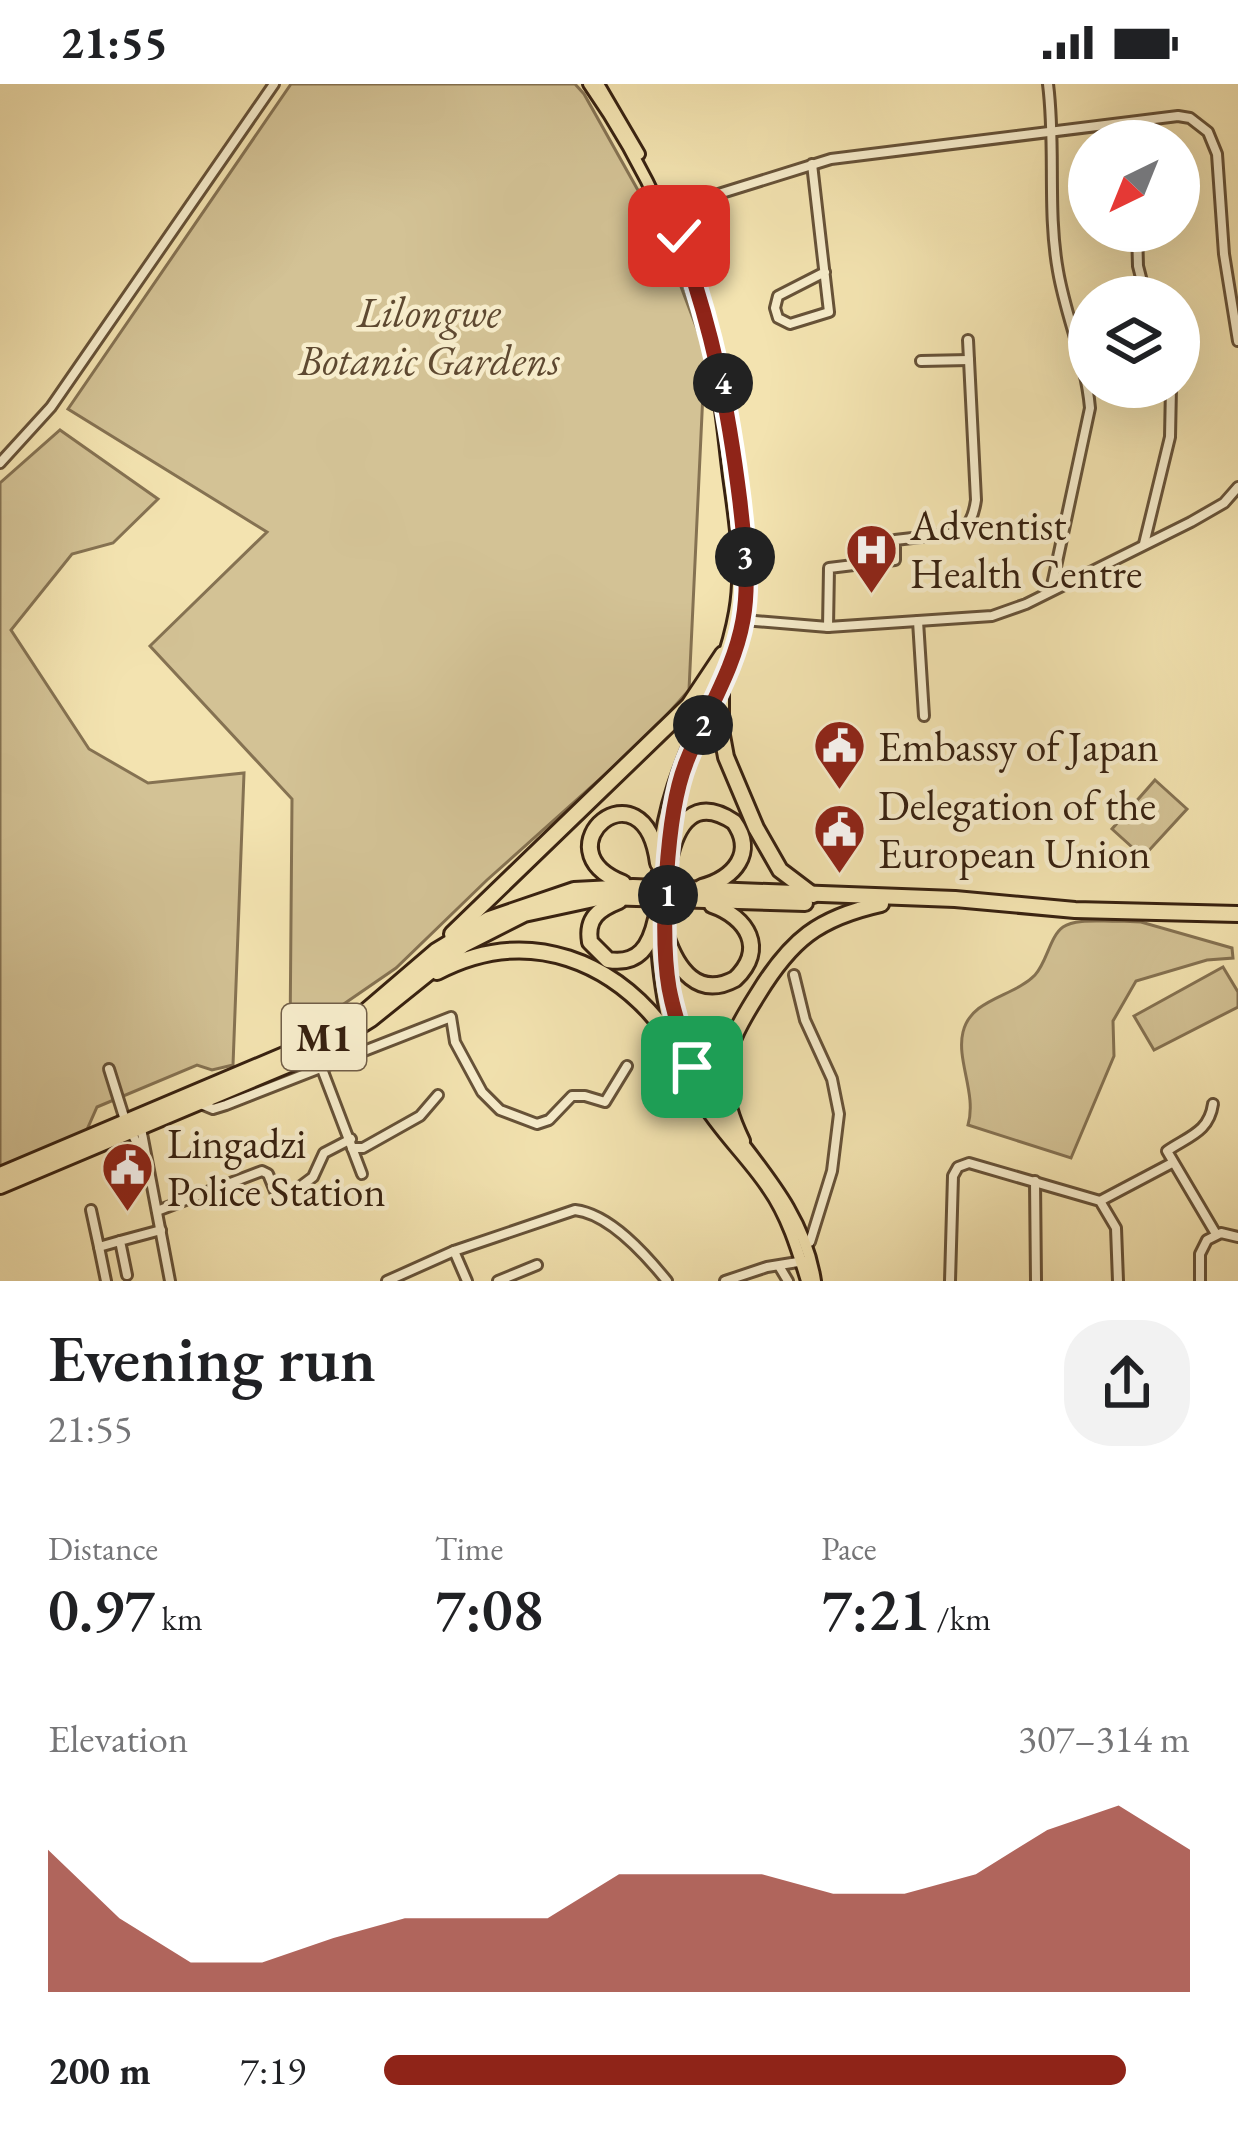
<!DOCTYPE html>
<html lang="en">
<head>
<meta charset="utf-8">
<style>
	:root { --surface:#fff; --page:#f2f2f2; --text:#202124; --muted:#757577; --accent:#8f2418 }
	body { margin:0; font-family:"EB Garamond",serif; background:var(--page); color:var(--text); height:100vh; display:flex; flex-direction:column; font-size:45px; white-space:nowrap }
	* { box-sizing:border-box; margin:0 }
	p { font-size:39px; color:var(--muted) }
	.icon { flex:none; width:66px; height:66px; fill:none; stroke:currentColor; stroke-width:2; stroke-linecap:round; stroke-linejoin:round }
	.map { position:relative; height:1197px; overflow:hidden }
	.sheet { display:flex; flex-direction:column; background:var(--surface); flex:1 }
	.sheet>* { flex:none }
	.needle { width:78px; rotate:223deg }
	.fabs { position:absolute; left:1068px; top:36px; display:grid; gap:24px }
	.fabs a { display:grid; place-items:center; width:132px; height:132px; border-radius:50%; background:var(--surface); box-shadow:0 12px 48px #0002; font-size:60px }
	.pin { position:absolute; display:grid; place-items:center; width:102px; height:102px; color:#fff; margin:-51px; border-radius:24px; box-shadow:0 6px 18px #0006 }
	.km { position:absolute; width:60px; height:60px; margin:-30px; border-radius:50%; background:#222; color:#fff; font-size:33px; line-height:60px; text-align:center }
	.round { display:grid; place-items:center; flex:none; width:126px; height:126px; border-radius:48px; background:var(--page) }
	.head { display:flex; align-items:center; justify-content:space-between; height:204px; padding:0 48px }
	h1 { font-size:66px; font-weight:600; line-height:90px }
	.stats { display:grid; grid-template-columns:repeat(3,1fr); gap:18px; height:204px; padding:12px 48px }
	.stats div { display:grid; align-content:center }
	.stats b { font-size:60px; font-weight:600 }
	.stats small { font-size:33px; font-weight:400 }
	.stats p { font-size:33px }
	.chart { height:336px; padding:24px 48px }
	.chart p { display:flex; justify-content:space-between }
	.chart svg { width:100%; height:216px; margin-top:12px; fill:var(--accent); opacity:.7 }
	ul { padding:0 48px; list-style:none; font-size:39px }
	li { display:grid; grid-template-columns:192px 144px 1fr; align-items:center; height:90px }
	li i { height:30px; border-radius:15px; background:var(--accent) }
	.status { display:flex; justify-content:space-between; align-items:center; height:84px; padding:0 60px; background:var(--surface); direction:ltr }
	.status svg { height:33px; fill:currentColor }
	.map>svg:first-child { display:block }
</style>
</head>
<body>
<div class="status"><b>21:55</b><svg viewBox="0 0 49 12"><path d="M0 12V9h3v3zM5 12V6h3v6zM10 12V3h3v9zM15 12V0h3v12zM26 1h20v11H26zM47 4h2v5h-2z"/></svg></div>
<div class="map">
<svg width="1238" height="1197" viewBox="0 0 1238 1197">
	<rect width="100%" height="100%" fill="#f3e3b0"/>
	<filter id="stains"><feTurbulence type="fractalNoise" baseFrequency=".00167" numOctaves="4"/><feColorMatrix values="0 0 0 0 .2 0 0 0 0 .09 0 0 0 0 .02 0 0 0 .5 -.17"/></filter>
	<radialGradient id="worn" r=".72"><stop offset=".6" stop-color="#630" stop-opacity="0"/><stop offset="1" stop-color="#630" stop-opacity=".3"/></radialGradient>
	<g fill="#d3c295" stroke="#857252" stroke-width="3">
		<path d="M291 0H575L584 10 658 142 705 266 689 606 648 652 487 796 396 884 290 957 292 715 150 562 267 448 68 325Z"/>
		<path d="M60 346 158 415 113 459 72 470 11 546 89 665 148 699 244 689 233 981 212 986 197 981 97 1023 85 1050 0 1087V399Z"/>
		<path d="M1155 696 1187 725 1143 773 1112 745Z"/>
		<path d="M1119 837 1141 838 1232 864 1233 874 1207 876 1136 897 1113 937 1114 972 1071 1074 968 1041C977 1010 956 976 963 948 971 914 1014 913 1035 891 1047 878 1050 852 1063 843 1076 834 1104 838 1119 837Z"/>
		<path d="M1223 883 1238 908V923L1154 966 1134 932Z"/>
	</g>
	<g fill="none" stroke-linecap="round" stroke-linejoin="round">
		<defs>
			<g id="minor">
				<path d="M1048 0C1056 62 1047 126 1058 187 1066 234 1086 277 1090 324L1051 506"/>
				<path d="M1139 57 1140 37"/>
				<path d="M812 80 829 228 790 240 778 234 775 224 778 212 825 188"/>
				<path d="M667 126 831 75 1178 32 1190 34 1208 48 1217 70 1224 170 1238 257"/>
				<path d="M1137 147 1138 182 1146 213"/>
				<path d="M921 277 969 276"/>
				<path d="M0 379 51 323 274 0"/>
				<path d="M1144 460 1170 353 1171 303"/>
				<path d="M743 536 828 543 992 532 1026 520 1191 438 1224 419 1238 403"/>
				<path d="M918 537 924 632"/>
				<path d="M828 543 829 484 895 476V456L956 449C970 443 974 430 976 416L968 256"/>
				<path d="M794 891 805 936 832 995 839 1030 832 1087 810 1158"/>
				<path d="M109 985 125 1036 143 1071"/>
				<path d="M322 985 362 1090"/>
				<path d="M201 1020 213 1025 226 1021 451 933 455 958 482 1008 500 1026 537 1040 549 1036 572 1012H585L605 1018 627 982"/>
				<path d="M1213 1020C1209 1048 1189 1052 1167 1067L1216 1150"/>
				<path d="M140 1039 170 1197"/>
				<path d="M352 1064H363L420 1032 438 1011"/>
				<path d="M1035 1097 1036 1197"/>
				<path d="M1100 1117 1172 1079"/>
				<path d="M91 1126 99 1163 120 1157"/>
				<path d="M157 1127 262 1087 268 1090 277 1112 285 1114 313 1093 324 1069 351 1055"/>
				<path d="M99 1163 106 1197"/>
				<path d="M454 1167 467 1197"/>
				<path d="M779 1182 788 1197"/>
				<path d="M127 1191 120 1157 161 1146"/>
				<path d="M387 1197 454 1167 575 1126C610 1130 646 1171 667 1197"/>
				<path d="M498 1197 537 1181"/>
				<path d="M725 1197 767 1183 804 1177"/>
				<path d="M950 1197 953 1092 958 1083 969 1079 1100 1117 1116 1144 1118 1197"/>
				<path d="M1200 1197V1170L1207 1156 1221 1149 1238 1153"/>
			</g>
			<g id="major">
				<path d="M589 0C645 80 690 179 712 274 721 312 724 353 729 392 735 436 743 483 735 528 720 614 666 682 659 771"/>
				<path d="M598 0 639 70"/>
				<path d="M669 130 691 185"/>
				<path d="M707 634C763 523 745 447 728 330"/>
				<path d="M669 765 679 701"/>
				<path d="M668 825C663 900 678 975 725 1036 763 1087 805 1131 815 1197"/>
				<path d="M656 844C659 905 668 961 699 1014 718 1047 746 1072 767 1103 787 1131 797 1164 807 1197"/>
			</g>
			<g id="highway">
				<path d="M721 606V646L726 673 756 744 780 786 813 811"/>
				<path d="M669 776C677 739 695 712 734 738 756 769 734 794 702 803"/>
				<path d="M623 799C537 765 644 674 658 779"/>
				<path d="M619 817C599 825 586 834 590 858L608 876C639 881 650 862 656 835"/>
				<path d="M452 850 689 621 723 570"/>
				<path d="M666 852C677 885 698 915 735 895 767 865 747 833 712 821"/>
				<path d="M437 888C529 840 617 877 672 956"/>
				<path d="M742 1057C712 996 723 965 758 910 791 856 818 834 881 820"/>
				<path d="M0 1091 315 958 366 927 436 867 489 835 574 806 633 803 955 815 1075 826 1238 830"/>
				<path d="M0 1102 318 968 371 935 463 861 524 830 603 813 805 819"/>
			</g>
		</defs>
		<use href="#minor" stroke="#665238" stroke-width="14"/>
		<use href="#major" stroke="#372110" stroke-width="16"/>
		<use href="#highway" stroke="#372110" stroke-width="20"/>
		<use href="#minor" stroke="#f7edcc" stroke-width="8"/>
		<use href="#major" stroke="#f3e3b0" stroke-width="10"/>
		<use href="#highway" stroke="#f3e3b0" stroke-width="14"/>
		<defs>
			<g id="major-bridge">
				<path d="M656 823 658 786"/>
				<path d="M668 825 669 786"/>
			</g>
		</defs>
		<use href="#major-bridge" stroke="#372110" stroke-width="16" stroke-linecap="butt"/>
		<use href="#major-bridge" stroke="#f3e3b0" stroke-width="10"/>
	</g>
	<g fill="none" stroke-linecap="round" stroke-linejoin="round">
		<defs>
			<path id="route" d="M679 152C712 244 728 321 740 418 744 456 750 497 743 536 734 587 704 631 686 679 666 729 660 851 669 904 674 931 683 957 692 983"/>
		</defs>
		<use href="#route" stroke="#fff" stroke-width="24"/>
		<use href="#route" stroke="#8f2418" stroke-width="15"/>
	</g>
	<defs>
		<symbol id="hospital-pin" viewBox="-11 -11 22 30"><path d="M0 17L-7.5 6A9.5 9.5 0 1 1 7.5 6Z" fill="#8f2418" stroke="#f7edcc"/><path d="M-5-5h3v3.5h4V-5h3V5h-3V1.5h-4V5h-3Z" fill="#fff"/></symbol>
		<symbol id="civic-pin" viewBox="-11 -11 22 30"><path d="M0 17L-7.5 6A9.5 9.5 0 1 1 7.5 6Z" fill="#8f2418" stroke="#f7edcc"/><path d="M-.6-6.5H3V-4.5H.6V-3L4-1V1h2V6H-6V1h2V-1L-.6-3ZM-1.2 2.5V6h2.4V2.5Z" fill="#fff"/></symbol>
	</defs>
	<g fill-rule="evenodd">
		<use href="#hospital-pin" x="842" y="436" width="59" height="81"/>
		<use href="#civic-pin" x="810" y="632" width="59" height="81"/>
		<use href="#civic-pin" x="810" y="716" width="59" height="81"/>
		<use href="#civic-pin" x="98" y="1054" width="59" height="81"/>
	</g>
	<g text-anchor="middle" stroke-width="9" stroke-linejoin="round" paint-order="stroke">
		<rect fill="#f7edcc" stroke="#715e48" stroke-width="3" x="282" y="920" width="84" height="66" rx="9"/>
		<g font-size="39" font-weight="bold" fill="#372110">
			<text x="324" y="967">M1</text>
		</g>
		<g font-size="42" font-style="italic" fill="#5e4931" stroke="#f7edcc">
			<text x="429" y="243">Lilongwe<tspan x="429" dy="48">Botanic Gardens</tspan></text>
		</g>
		<g font-size="42" fill="#372110" stroke="#f7edcc" text-anchor="start">
			<text x="910" y="456">Adventist<tspan x="910" dy="48">Health Centre</tspan></text>
			<text x="878" y="677">Embassy of Japan</text>
			<text x="878" y="736">Delegation of the<tspan x="878" dy="48">European Union</tspan></text>
			<text x="167" y="1074">Lingadzi<tspan x="167" dy="48">Police Station</tspan></text>
		</g>
	</g>
	<rect width="100%" height="100%" filter="url(#stains)"/>
	<rect width="100%" height="100%" fill="url(#worn)"/>
</svg>
<div class="fabs">
<a><svg class="needle" viewBox="-14 -14 28 28"><path d="M0-13l5 13h-10z" fill="#e53935"/><path d="M0 13l5-13h-10z" fill="#757577"/></svg></a>
<a><svg class="icon" aria-label="layers" viewBox="0 0 24 24"><path d="M12 4l9 5-9 5-9-5zM3 14l9 5 9-5"/></svg></a>
</div>
<div class="pin" style="left:692px;top:983px;background:#1e9e55"><svg class="icon" aria-label="arrive" viewBox="0 0 24 24"><path d="M6 21V4h12l-3 4 3 4H6"/></svg></div>
<div class="pin" style="left:679px;top:152px;background:#d93025"><svg class="icon" aria-label="check" viewBox="0 0 24 24"><path d="M5 12l5 5 9-10"/></svg></div>
<b class="km" style="left:668px;top:811px">1</b>
<b class="km" style="left:703px;top:641px">2</b>
<b class="km" style="left:745px;top:473px">3</b>
<b class="km" style="left:723px;top:299px">4</b>
</div>
<section class="sheet">
<div class="head"><div><h1>Evening run</h1><p>21:55</p></div><a class="round"><svg class="icon" aria-label="share" viewBox="0 0 24 24"><path d="M12 15V3M7 8l5-5 5 5M5 13v7h14v-7"/></svg></a></div>
<div class="stats">
<div><p>Distance</p><b>0.97<small> km</small></b></div>
<div><p>Time</p><b>7:08</b></div>
<div><p>Pace</p><b>7:21<small> /km</small></b></div>
</div>
<div class="chart"><p><span>Elevation</span>307–314 m</p>
<svg viewBox="0 0 160 44" preserveAspectRatio="none"><path d="M0 44V15L10 29L20 38L30 38L40 33L50 29L60 29L70 29L80 20L90 20L100 20L110 24L120 24L130 20L140 11L150 6L160 15V44z"/></svg>
</div>
<ul>
<li><b>200 m</b>7:19<i style="width:92%"></i></li>
</ul>
</section>
</body>
</html>
